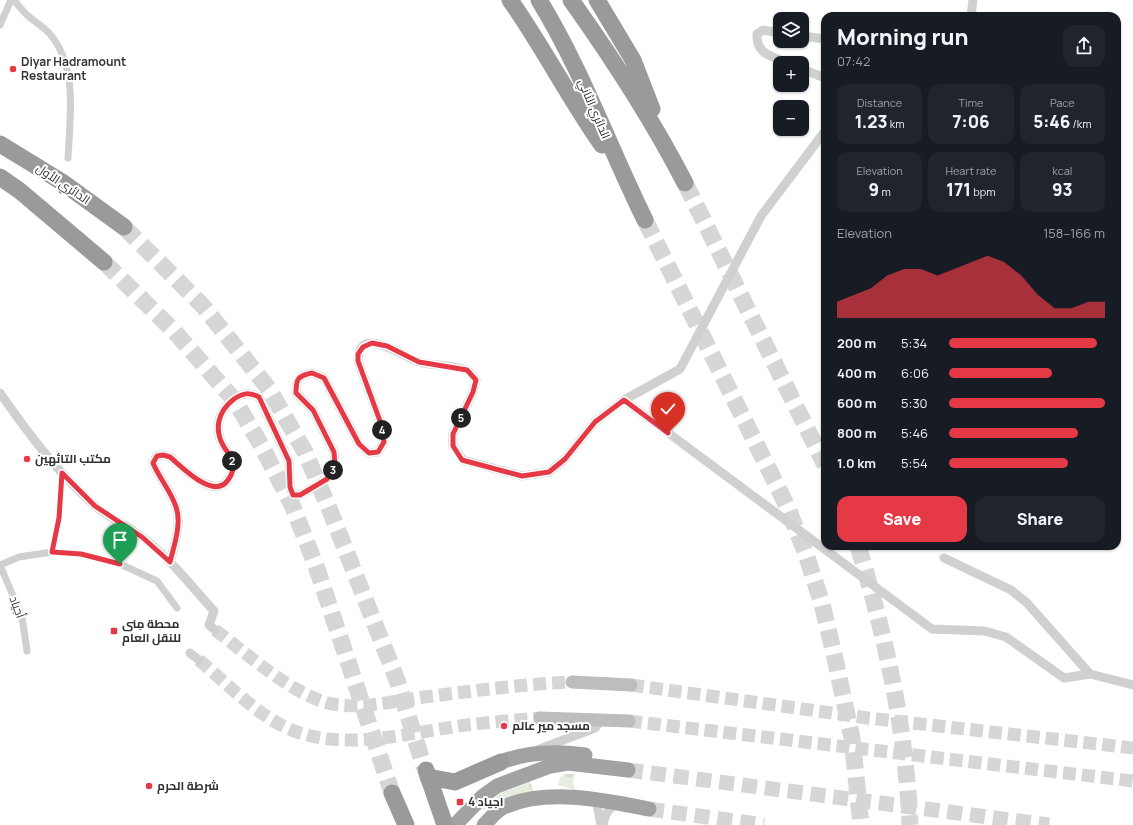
<!DOCTYPE html>
<html lang="en">
<head>
<meta charset="utf-8">
<style>
	:root { --surface:#171b24; --page:#20242c; --text:#f1f3f6; --muted:#9ea1a6; --accent:#e63946 }
	body { margin:0; font-family:Manrope,Cairo,sans-serif; background:var(--page); color:var(--text); height:100vh; display:flex; flex-direction:column; font-size:15px; white-space:nowrap }
	* { box-sizing:border-box; margin:0 }
	p { font-size:13px; color:var(--muted) }
	.icon { flex:none; width:22px; height:22px; fill:none; stroke:currentColor; stroke-width:2; stroke-linecap:round; stroke-linejoin:round }
	.map { position:relative; flex:1; overflow:hidden }
	.side { position:absolute; left:821px; top:12px; width:300px; height:538px; display:flex; flex-direction:column; background:var(--surface); border-radius:12px; box-shadow:0 1px 3px #0004 }
	.side>* { flex:none }
	.controls { position:absolute; left:773px; top:12px; display:grid; gap:8px }
	.controls a { display:grid; place-items:center; width:36px; height:36px; border-radius:8px; background:var(--surface); box-shadow:0 1px 3px #0004; font-size:20px }
	.pin { position:absolute; display:grid; place-items:center; width:34px; height:34px; color:#fff; margin:-41px -17px; border-radius:50% 50% 50% 0; rotate:-45deg; box-shadow:0 0 4px #0007 }
	.pin .icon { rotate:45deg }
	.km { position:absolute; width:20px; height:20px; margin:-10px; border-radius:50%; background:#222; color:#fff; font-size:11px; line-height:20px; text-align:center }
	.round { display:grid; place-items:center; flex:none; width:42px; height:42px; border-radius:12px; background:var(--page) }
	.summary { display:flex; align-items:center; justify-content:space-between; height:68px; padding:0 16px }
	h1 { font-size:22px; font-weight:800; line-height:30px }
	.metrics { display:grid; grid-template-columns:repeat(3,1fr); gap:6px; height:68px; padding:4px 16px }
	.metrics div { display:grid; align-content:center; border-radius:10px; background:var(--page); text-align:center }
	.metrics b { font-size:17px; font-weight:800 }
	.metrics small { font-size:11px; font-weight:400 }
	.metrics p { font-size:11px }
	.chart { height:112px; padding:8px 16px }
	.chart p { display:flex; justify-content:space-between }
	.chart svg { width:100%; height:72px; margin-top:4px; fill:var(--accent); opacity:.7 }
	.action { display:flex; gap:8px; margin-top:auto; padding:8px 16px }
	.action a { flex:1; height:46px; border-radius:12px; background:var(--accent); color:#fff; font-size:16px; font-weight:800; line-height:46px; text-align:center }
	.action a+a { background:var(--page); color:var(--text) }
	ul { padding:0 16px; list-style:none; font-size:13px }
	li { display:grid; grid-template-columns:64px 48px 1fr; align-items:center; height:30px }
	li i { height:10px; border-radius:5px; background:var(--accent) }
	.map>svg:first-child { display:block }
</style>
</head>
<body>
<div class="map">
<svg width="1133" height="825" viewBox="0 0 1133 825">
	<defs>
		<pattern id="grass-tufts" width="24" height="20" patternUnits="userSpaceOnUse"><rect width="24" height="20" fill="#e6ecdf"/><path d="M3 7l-1-3M5 7V3M7 7l1-3M15 17l-1-3M17 17v-4M19 17l1-3" fill="none" stroke="#c6cbc0"/></pattern>
	</defs>
	<rect width="100%" height="100%" fill="#fff"/>
	<g fill="url(#grass-tufts)">
		<path d="M564 774H575L573 782 575 790 559 785V780Z"/>
		<path d="M530 782 534 792 506 799 478 812 503 792Z"/>
	</g>
	<g fill="none" stroke-linecap="round" stroke-linejoin="round">
		<g stroke="#d6d6d6" stroke-width="13" stroke-dasharray="13 6" stroke-linecap="butt">
			<path d="M215 630C249 655 284 688 324 702 353 711 395 701 424 697 474 691 522 684 572 682"/>
			<path d="M199 660C225 682 254 712 285 727 342 754 408 732 467 725 491 722 516 720 540 718"/>
			<path d="M631 685 868 718 1133 748"/>
			<path d="M629 721 1133 781"/>
		</g>
		<g stroke="#d6d6d6" stroke-width="15" stroke-dasharray="15 8" stroke-linecap="butt">
			<path d="M628 770 1049 825"/>
			<path d="M649 809 764 825"/>
		</g>
		<g stroke="#d6d6d6" stroke-width="17" stroke-dasharray="17 8" stroke-linecap="butt">
			<path d="M685 183 825 465"/>
			<path d="M645 220 787 506 806 554 822 604 834 654 852 738 861 825"/>
			<path d="M124 227 203 306 269 389 305 452 331 513 397 680 424 767"/>
			<path d="M104 262 174 331 235 401 261 445 293 507 317 569 392 793"/>
			<path d="M858 546C886 637 906 730 910 825"/>
		</g>
		<g stroke="#d0d0d0" stroke-width="7">
			<path d="M14 0C18 5 22 10 26 14 33 21 43 26 50 34 78 67 70 118 68 158"/>
			<path d="M0 25 11 0"/>
			<path d="M52 552 59 518 62 473"/>
			<path d="M0 565 19 557 52 552 81 554 120 564 157 581 177 608"/>
			<path d="M0 565 22 617 27 651"/>
		</g>
		<g stroke="#d0d0d0" stroke-width="9">
			<path d="M971 16 973 0"/>
			<path d="M780 33 763 30 757 34C756 55 772 56 788 63"/>
			<path d="M802 36 825 39"/>
			<path d="M802 69 825 78"/>
			<path d="M0 393C28 433 57 472 94 505 108 518 127 525 142 537 170 558 191 586 214 611L209 625 215 630"/>
			<path d="M624 400 932 629 984 631 1006 637 1064 678 1090 674"/>
			<path d="M944 558 1011 590 1027 603 1090 674 1133 685"/>
			<path d="M170 562C174 546 182 523 176 507 171 491 159 478 153 463L157 456 163 455 170 457C181 466 214 501 228 480 231 476 234 469 233 463 233 458 227 452 224 447 214 430 217 412 234 399 243 393 249 392 259 397L289 461 290 487 293 495H300L327 479 335 466 334 452 313 410 296 393C296 378 298 376 312 373L324 378 359 444 369 453 378 452 384 442 380 421 358 361C358 322 405 358 419 362 431 366 458 365 468 371 471 373 473 377 476 380L473 392 453 434V446L463 460 522 476 549 472 565 459 595 422 624 400 680 369 761 216 825 131"/>
			<path d="M190 653 199 660"/>
			<path d="M537 750 595 728 598 724 599 719"/>
			<path d="M596 800 601 825"/>
			<path d="M603 825C605 814 608 809 618 803"/>
		</g>
		<g stroke="#bdbdbd" stroke-width="13">
			<path d="M572 682 631 685"/>
			<path d="M540 718 629 721"/>
		</g>
		<g stroke="#a2a2a2" stroke-width="15">
			<path d="M501 762C527 752 557 751 585 755"/>
			<path d="M455 825 483 796 497 786 550 766 568 763 628 770"/>
			<path d="M484 825C489 820 495 812 502 808 544 787 605 800 649 809"/>
		</g>
		<g stroke="#9a9a9a" stroke-width="17">
			<path d="M510 0C543 47 569 98 602 145"/>
			<path d="M539 0C582 70 609 147 645 220"/>
			<path d="M571 0C613 59 652 119 685 183"/>
			<path d="M597 0 633 60 652 109"/>
			<path d="M0 144 62 182 124 227"/>
			<path d="M0 177 20 191 104 262"/>
			<path d="M426 770 445 825"/>
			<path d="M428 777 455 782 501 762"/>
			<path d="M392 793 406 825"/>
		</g>
	</g>
	<g fill="none" stroke-linecap="round" stroke-linejoin="round">
		<defs>
			<path id="route" d="M120 564 81 554 52 552 59 518 62 473 95 506 142 537 170 562C174 546 182 523 176 507 171 491 159 478 153 463L157 456 163 455 170 457C181 466 214 501 228 480 231 476 234 469 233 463 233 458 227 452 224 447 214 430 217 412 234 399 243 393 249 392 259 397L289 461 290 487 293 495H300L327 479 335 466 334 452 313 410 296 393C296 378 298 376 312 373L324 378 359 444 369 453 378 452 384 442 380 421 358 361V354L363 347 372 343 387 346 419 362 467 370 476 380 473 392 453 434V446L462 460 522 476 549 472 565 459 595 422 624 400 668 433"/>
		</defs>
		<use href="#route" stroke="#fff" stroke-width="8"/>
		<use href="#route" stroke="#e63946" stroke-width="5"/>
	</g>
	<g fill="#e63946" stroke="#fff" stroke-width="1.5">
		<circle cx="13" cy="69" r="4"/>
		<circle cx="27" cy="459" r="4"/>
		<rect x="110" y="627" width="8" height="8" rx="2"/>
		<circle cx="504" cy="726" r="4"/>
		<circle cx="149" cy="786" r="4"/>
		<rect x="456" y="798" width="8" height="8" rx="2"/>
	</g>
	<g text-anchor="middle" stroke-width="4" stroke-linejoin="round" paint-order="stroke">
		<g font-size="12" font-weight="bold" fill="#333" stroke="#fff" text-anchor="start">
			<text x="21" y="66">Diyar Hadramount<tspan x="21" dy="14">Restaurant</tspan></text>
			<text x="35" y="463">مكتب التائهين</text>
			<text x="122" y="628">محطة مِنى<tspan x="122" dy="14">للنقل العام</tspan></text>
			<text x="512" y="730">مسجد مير عالم</text>
			<text x="157" y="790">شرطة الحرم</text>
			<text x="468" y="806">اجياد 4</text>
		</g>
		<g font-size="12" fill="#333" stroke="#fff">
			<text transform="translate(594 109) rotate(67)" y="4">الدائري الثاني</text>
			<text transform="translate(63 184) rotate(34)" y="4">الدائري الأول</text>
			<text transform="translate(17 607) rotate(70)" y="4">أجياد</text>
		</g>
	</g>
</svg>
<div class="controls">
<a><svg class="icon" aria-label="layers" viewBox="0 0 24 24"><path d="M12 4l9 5-9 5-9-5zM3 14l9 5 9-5"/></svg></a>
<a>+</a>
<a>−</a>
</div>
<div class="pin" style="left:120px;top:564px;background:#1e9e55"><svg class="icon" aria-label="arrive" viewBox="0 0 24 24"><path d="M6 21V4h12l-3 4 3 4H6"/></svg></div>
<div class="pin" style="left:668px;top:433px;background:#d93025"><svg class="icon" aria-label="check" viewBox="0 0 24 24"><path d="M5 12l5 5 9-10"/></svg></div>
<b class="km" style="left:232px;top:461px">2</b>
<b class="km" style="left:333px;top:470px">3</b>
<b class="km" style="left:382px;top:430px">4</b>
<b class="km" style="left:461px;top:418px">5</b>
<section class="side">
<div class="summary"><div><h1>Morning run</h1><p>07:42</p></div><a class="round"><svg class="icon" aria-label="share" viewBox="0 0 24 24"><path d="M12 15V3M7 8l5-5 5 5M5 13v7h14v-7"/></svg></a></div>
<div class="metrics">
<div><p>Distance</p><b>1.23<small> km</small></b></div>
<div><p>Time</p><b>7:06</b></div>
<div><p>Pace</p><b>5:46<small> /km</small></b></div>
</div>
<div class="metrics">
<div><p>Elevation</p><b>9<small> m</small></b></div>
<div><p>Heart rate</p><b>171<small> bpm</small></b></div>
<div><p>kcal</p><b>93</b></div>
</div>
<div class="chart"><p><span>Elevation</span>158–166 m</p>
<svg viewBox="0 0 160 44" preserveAspectRatio="none"><path d="M0 44V34L10 30L20 26L30 18L40 14L50 14L60 18L70 14L80 10L90 6L100 10L110 18L120 30L130 38L140 38L150 34L160 34V44z"/></svg>
</div>
<ul>
<li><b>200 m</b>5:34<i style="width:95%"></i></li>
<li><b>400 m</b>6:06<i style="width:66%"></i></li>
<li><b>600 m</b>5:30<i style="width:100%"></i></li>
<li><b>800 m</b>5:46<i style="width:83%"></i></li>
<li><b>1.0 km</b>5:54<i style="width:76%"></i></li>
</ul>
<div class="action"><a>Save</a><a>Share</a></div>
</section>
</div>
</body>
</html>
